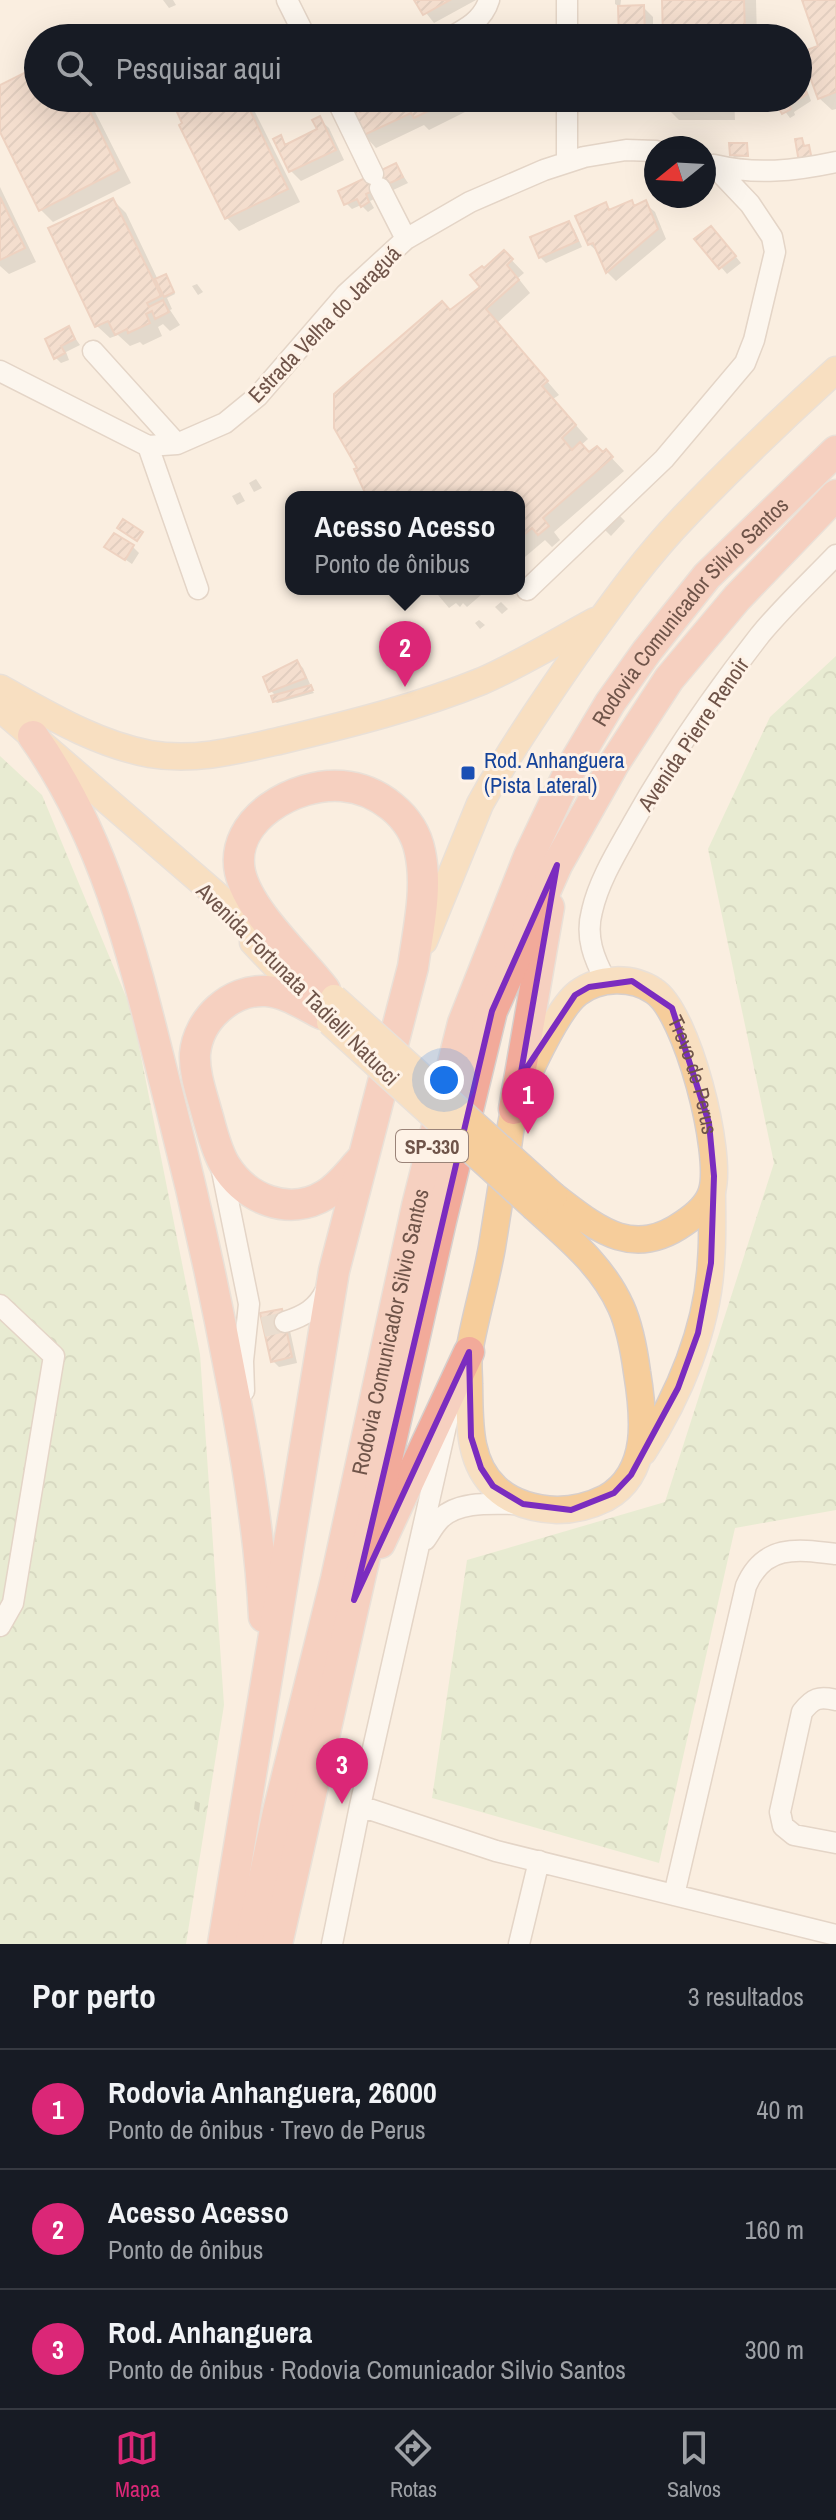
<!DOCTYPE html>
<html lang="pt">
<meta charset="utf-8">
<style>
:root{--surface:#171b24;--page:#20242c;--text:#f1f3f6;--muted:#9ea1a6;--line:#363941;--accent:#db2777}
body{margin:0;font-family:"Archivo Narrow",sans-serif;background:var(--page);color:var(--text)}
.compass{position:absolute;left:644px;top:136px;width:72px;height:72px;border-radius:50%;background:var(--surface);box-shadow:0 8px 32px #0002;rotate:252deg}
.you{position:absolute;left:444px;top:1080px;width:28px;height:28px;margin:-20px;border:6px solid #fff;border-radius:50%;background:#1a73e8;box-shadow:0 0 0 12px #1a73e833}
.badge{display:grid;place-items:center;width:52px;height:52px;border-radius:50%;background:var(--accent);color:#fff;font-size:26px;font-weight:700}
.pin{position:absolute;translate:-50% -66px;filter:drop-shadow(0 2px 4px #0008)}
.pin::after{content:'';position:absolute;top:42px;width:28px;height:24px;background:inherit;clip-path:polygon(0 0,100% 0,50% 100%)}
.popup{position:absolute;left:285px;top:491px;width:240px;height:104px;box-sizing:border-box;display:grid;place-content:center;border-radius:16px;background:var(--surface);filter:drop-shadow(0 2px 6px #0005);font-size:26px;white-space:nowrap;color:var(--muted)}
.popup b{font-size:30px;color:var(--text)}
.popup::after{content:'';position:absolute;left:50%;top:100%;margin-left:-16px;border:16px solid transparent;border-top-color:var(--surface)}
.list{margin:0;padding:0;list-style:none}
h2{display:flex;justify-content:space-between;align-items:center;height:104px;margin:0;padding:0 32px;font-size:34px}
h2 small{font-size:26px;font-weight:400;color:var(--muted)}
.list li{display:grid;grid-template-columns:52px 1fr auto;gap:24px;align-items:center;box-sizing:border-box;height:120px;padding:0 32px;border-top:2px solid var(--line)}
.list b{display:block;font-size:30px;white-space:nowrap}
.list p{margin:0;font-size:26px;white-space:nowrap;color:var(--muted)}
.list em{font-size:26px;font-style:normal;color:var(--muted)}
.icon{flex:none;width:44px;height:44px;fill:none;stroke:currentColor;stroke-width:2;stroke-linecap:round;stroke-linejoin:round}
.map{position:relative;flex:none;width:836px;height:1944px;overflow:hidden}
.search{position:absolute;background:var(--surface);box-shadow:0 8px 32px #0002;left:24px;right:24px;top:24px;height:88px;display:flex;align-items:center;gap:20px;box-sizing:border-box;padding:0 28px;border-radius:44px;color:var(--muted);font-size:30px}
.sheet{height:464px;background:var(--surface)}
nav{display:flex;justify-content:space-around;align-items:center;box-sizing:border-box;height:112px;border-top:2px solid var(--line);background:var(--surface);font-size:22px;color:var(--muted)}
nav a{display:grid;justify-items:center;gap:4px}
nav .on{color:var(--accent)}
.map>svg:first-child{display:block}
.forest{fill:url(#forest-crowns)}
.shadow{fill:#0003}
.building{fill:url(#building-hatch);stroke:#e0b09b;stroke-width:2}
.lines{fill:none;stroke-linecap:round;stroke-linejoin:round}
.minor-tunnel{stroke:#d7c8ba;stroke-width:20;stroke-dasharray:20 10;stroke-linecap:butt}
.minor-casing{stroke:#cab5a8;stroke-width:23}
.major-casing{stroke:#d7cfcc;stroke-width:29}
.highway-casing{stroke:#d7cfcc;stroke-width:33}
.minor{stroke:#fff;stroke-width:20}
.major{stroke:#f6cd9b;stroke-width:26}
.highway{stroke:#f2aa9a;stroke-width:30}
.major-bridge-casing{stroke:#d7cfcc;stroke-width:29;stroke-linecap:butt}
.major-bridge{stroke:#f6cd9b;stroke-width:26}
.marked{fill:none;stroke:#7b2cbf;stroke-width:6;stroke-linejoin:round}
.transit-dot{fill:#1a4fb4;stroke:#fef2e6;stroke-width:3}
.labels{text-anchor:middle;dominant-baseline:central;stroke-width:6;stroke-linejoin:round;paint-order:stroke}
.shield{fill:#fef2e6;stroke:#9a8378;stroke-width:2}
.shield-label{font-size:20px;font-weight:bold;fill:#6f5449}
.street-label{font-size:22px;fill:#6f5449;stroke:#fef2e6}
.transit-label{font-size:22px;fill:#164399;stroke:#fef2e6;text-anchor:start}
</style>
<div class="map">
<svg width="836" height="1944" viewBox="0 0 836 1944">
<defs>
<pattern id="forest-crowns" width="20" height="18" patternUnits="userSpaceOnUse" patternTransform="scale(2)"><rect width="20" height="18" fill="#d3e7c0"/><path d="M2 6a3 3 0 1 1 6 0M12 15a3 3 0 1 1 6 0" fill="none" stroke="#afbe9e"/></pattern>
<pattern id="building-hatch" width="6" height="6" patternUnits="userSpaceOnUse" patternTransform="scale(2)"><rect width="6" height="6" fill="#eecab9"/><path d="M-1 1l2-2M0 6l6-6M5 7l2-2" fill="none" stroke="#c5a798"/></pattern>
</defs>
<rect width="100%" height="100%" fill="#faeee0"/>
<path class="forest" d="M836,656V1510L735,1528L659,1863L432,1798L467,1560L665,1502L774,1163L708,849L770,717Z
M0,756L42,795L132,1011L200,1354L224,1705L186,1944H0Z"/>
<path class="shadow" d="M163,0H173L176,5L169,8Z
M416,0H476L434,23Z
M615,0H621L620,8L643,7L653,17V38H621L620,7L615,4Z
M664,0H756L757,38H665Z
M804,0H836V109L832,110L819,98L821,47Z
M38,68V98H88L131,183L53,222L40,209L0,128V87Z
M800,81L806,87L811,101L794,112L795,115L790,118L775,98H798Z
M210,98H243L254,110L300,202L239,231L227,218L181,125Z
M394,98H493L429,130L424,125L376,148L364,135L354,103L364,112Z
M666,98H734L735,120H679L666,107Z
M319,119L329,128L344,160L301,181L291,171L276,140L280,138L288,146L319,130Z
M747,145L749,157H734L732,155Z
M396,165L408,183L370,201L374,208L368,212L361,205L352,209L346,203Z
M0,187L36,262L9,274L0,266Z
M113,200L126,213L158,280L168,279L175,294L167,298L172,309L170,310L180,325L170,331L163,324L158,327L162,336L143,345L140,342L130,346L118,335L110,338L97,326Z
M631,202L636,207L645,203L655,212L666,239L616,281L607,272L600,254L589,244L606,205L612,211Z
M568,223L574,229L582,247L546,263L540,257Z
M717,234L741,263L727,274L697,239Z
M504,252L524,273L518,278L530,293L497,323L559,395L553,399L588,439L580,446L589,455L603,454L606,452L624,471L554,532L560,540L552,547L545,540L519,562V497H370L451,312L483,287L484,270Z
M197,284L203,292L198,295L192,286Z
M68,328L80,345L66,352L69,360L61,363L55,357Z
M256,479L262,488L254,492L249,483Z
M240,492L245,501L237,505L232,496Z
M619,515L625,521L611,536L605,530Z
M107,547H133L139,553L132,564Z
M433,589H488L467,607L463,603L460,607L456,603L449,608Z
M501,602L508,609L502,614L495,607Z
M479,620L485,625L480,629L475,623Z
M297,662L303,668L310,684L308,685L314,693L277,703L274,701L277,697L271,691Z
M287,1317L297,1363L279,1367L273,1361Z
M195,1801L200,1803L199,1812L194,1809Z"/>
<path class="building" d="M414,0H450L423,15Z
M662,0H744L745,34L721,35L722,38H663Z
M802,0H836V92L818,99L801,52L818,46Z
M644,5L645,38H619L618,6Z
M38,66V98H83L119,170L39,211L0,132V85Z
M800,79L807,94L789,105L791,109L782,114L773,98H798V80Z
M205,98H244L288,189L225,219L179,125L182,123L177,112Z
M389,98H455L414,118L411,113L362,136L347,104L355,101L360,112Z
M664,98H722L723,108H664Z
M320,116L336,150L289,172L273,139L281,135L285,145L317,129L312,120Z
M802,138L804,146L809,145L812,160L799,162L795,139Z
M729,143H747L748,156L730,155Z
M396,163L403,177L366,194L369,202L361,207L357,199L344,205L338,191Z
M0,197L25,248L0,260Z
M113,198L161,296L147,303L149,307L163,300L169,312L155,319L152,311L146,314L150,323L128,333L127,329L115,335L108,321L95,327L48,228Z
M632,200L634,206L646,200L658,229L606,273L593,243L588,245L575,216L606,202L609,210Z
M569,221L578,241L539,258L530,237Z
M711,226L736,256L719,269L694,239Z
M504,250L513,259L507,265L519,280L486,309L548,381L542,386L576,425L562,438L572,450L580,442L589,452L597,446L603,452L606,449L613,457L543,518L549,526L538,535L532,528L519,539V497H367L354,469L357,468L334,428V394L442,301L450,310L480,287L470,275L482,266L484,268Z
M166,274L174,292L164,297L155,279Z
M69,326L75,339L61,346L65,353L54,359L45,339Z
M123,519L143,532L137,541L117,528Z
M114,533L134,545L125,560L104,547Z
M297,660L306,678L269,692L263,677Z
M311,685L313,690L273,702L271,696Z
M282,1309L292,1357L271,1362L260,1313Z"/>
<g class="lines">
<path class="minor-tunnel" d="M263,1327L285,1322"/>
<g class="minor-casing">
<path id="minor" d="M287,0L306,38
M567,0V38
M449,38C466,29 483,20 489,0
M336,98L373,174
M567,98V162
M714,165C756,175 794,171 836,162
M380,188L406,239
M93,351L177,444
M0,371L148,446L177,444L225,423L258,396L346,294L406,239L470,202L544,170L584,157L626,150L656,151
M148,446L198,589
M527,590L664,459L745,363L754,340L775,252L772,237L750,204L713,165
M606,981C594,959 585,937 592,911C599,880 618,850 633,823C670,757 714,694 760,635C783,607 811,581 836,555
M221,1166L249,1304L243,1361L244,1391
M0,1305L54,1356L13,1603L0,1626
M285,1322C304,1316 317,1309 326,1290
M425,1540C430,1533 434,1525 440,1519C459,1500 495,1504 519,1504
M836,1700C819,1696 813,1698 802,1712L780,1812L783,1826L794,1835L836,1843
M360,1806L496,1851L836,1935
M674,1895L746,1586C764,1544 797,1549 836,1554
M332,1944L360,1806L448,1417
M519,1944L539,1861"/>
</g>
<g class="major-casing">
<g id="major">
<path d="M0,688C47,714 96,744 150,754C195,762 239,750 283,740C350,724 418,707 482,681C521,664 558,641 595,621"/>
<path d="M0,708L279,949"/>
<path d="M424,941L480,804C509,752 541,705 575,656C610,607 645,557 687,514C735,464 785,416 836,370"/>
<path d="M253,942L314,1006"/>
<path id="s1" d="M535,1208C569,1239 602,1265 621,1307C630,1327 634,1350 637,1372C644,1415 651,1473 606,1498C590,1506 575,1510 557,1510C535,1509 512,1503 496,1488C467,1462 470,1419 469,1384C469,1372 467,1359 470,1347C476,1314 486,1281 492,1247C497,1215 502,1184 507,1152C510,1138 510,1122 515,1109C523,1082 557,1009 578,993C599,977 632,976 654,991C687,1012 723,1153 712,1191C708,1205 696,1215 684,1223C632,1260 596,1228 554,1196"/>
<path d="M643,1452C679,1396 708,1328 711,1261C713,1238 712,1215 712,1193"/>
</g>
</g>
<g class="highway-casing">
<g id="highway">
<path d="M33,736C112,847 138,978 171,1107C194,1197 214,1287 231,1378C247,1458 260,1536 264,1617"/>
<path d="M322,1014C306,1006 285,992 266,991C231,989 198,1019 195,1054C194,1074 202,1095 207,1114C212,1131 216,1150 225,1165C246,1199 289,1217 325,1195C339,1187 349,1173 360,1161"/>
<path d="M514,1109L549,907"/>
<path d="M380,1543L469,1352"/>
<path d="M223,1944L334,1271L413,967C418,930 428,889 420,852C413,816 378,789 342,786C296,782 229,819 240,872C249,912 300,957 325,990"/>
<path id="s2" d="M250,1944L278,1812L336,1579L417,1206L463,1023L529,856L570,770L610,703L647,651L707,576L836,451"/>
<path d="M277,1944L441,1221L492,1011L557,865L615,762L669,679L737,598L836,495"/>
</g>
</g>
<use href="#minor" class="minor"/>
<use href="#major" class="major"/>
<use href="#highway" class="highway"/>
<g class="major-bridge-casing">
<path id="major-bridge" d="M334,998L554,1196
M330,1022L535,1208"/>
</g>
<use href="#major-bridge" class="major-bridge"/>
</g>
<path d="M0 0H836V1944H0ZM557,865L520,1078L575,995L589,987L632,981L672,1008L709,1123L714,1176L711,1263L698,1333L678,1388L631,1475L614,1493L571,1510L523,1504L493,1486L481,1468L471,1437L469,1352L354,1600L492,1011Z" fill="#faeee0" fill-opacity=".55" fill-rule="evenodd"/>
<path class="marked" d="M557,865L520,1078L575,995L589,987L632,981L672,1008L709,1123L714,1176L711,1263L698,1333L678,1388L631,1475L614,1493L571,1510L523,1504L493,1486L481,1468L471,1437L469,1352L354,1600L492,1011Z"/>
<rect class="transit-dot" x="460" y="765" width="16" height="16" rx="4"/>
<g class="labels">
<rect class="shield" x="396" y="1130" width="72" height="32" rx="6"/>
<g class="shield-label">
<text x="432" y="1146">SP-330</text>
</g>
<g class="street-label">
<text transform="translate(324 324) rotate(-46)">Estrada Velha do Jaraguá</text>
<text stroke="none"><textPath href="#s2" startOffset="1420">Rodovia Comunicador Silvio Santos</textPath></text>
<text transform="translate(693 734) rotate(-56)">Avenida Pierre Renoir</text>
<text transform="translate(298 984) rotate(45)">Avenida Fortunata Tadielli Natucci</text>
<text stroke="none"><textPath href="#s1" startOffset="1154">Trevo de Perus</textPath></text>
<text stroke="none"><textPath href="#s2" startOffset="628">Rodovia Comunicador Silvio Santos</textPath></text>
</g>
<g class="transit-label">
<text x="484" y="760">Rod. Anhanguera<tspan x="484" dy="25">(Pista Lateral)</tspan></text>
</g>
</g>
</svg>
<svg class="compass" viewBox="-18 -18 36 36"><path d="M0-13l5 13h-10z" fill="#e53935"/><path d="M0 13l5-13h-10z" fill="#9ea1a6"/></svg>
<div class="you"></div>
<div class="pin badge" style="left:528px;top:1134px">1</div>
<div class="pin badge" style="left:405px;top:687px">2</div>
<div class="popup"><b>Acesso Acesso</b>Ponto de ônibus</div>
<div class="pin badge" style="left:342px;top:1804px">3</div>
<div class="search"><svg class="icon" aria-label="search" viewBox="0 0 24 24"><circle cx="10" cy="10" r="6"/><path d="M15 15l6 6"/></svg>Pesquisar aqui</div>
</div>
<section class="sheet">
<h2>Por perto<small>3 resultados</small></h2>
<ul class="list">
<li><span class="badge">1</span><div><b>Rodovia Anhanguera, 26000</b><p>Ponto de ônibus · Trevo de Perus</p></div><em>40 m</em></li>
<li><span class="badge">2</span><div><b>Acesso Acesso</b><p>Ponto de ônibus</p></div><em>160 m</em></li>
<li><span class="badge">3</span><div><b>Rod. Anhanguera</b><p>Ponto de ônibus · Rodovia Comunicador Silvio Santos</p></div><em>300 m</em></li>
</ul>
</section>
<nav>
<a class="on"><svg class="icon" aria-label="map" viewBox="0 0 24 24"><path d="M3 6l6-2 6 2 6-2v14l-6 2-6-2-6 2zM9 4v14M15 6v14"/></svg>Mapa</a>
<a><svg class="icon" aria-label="directions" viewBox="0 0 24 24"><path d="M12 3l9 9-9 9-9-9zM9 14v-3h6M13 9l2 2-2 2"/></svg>Rotas</a>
<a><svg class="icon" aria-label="saved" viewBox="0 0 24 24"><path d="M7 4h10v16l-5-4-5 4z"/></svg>Salvos</a>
</nav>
